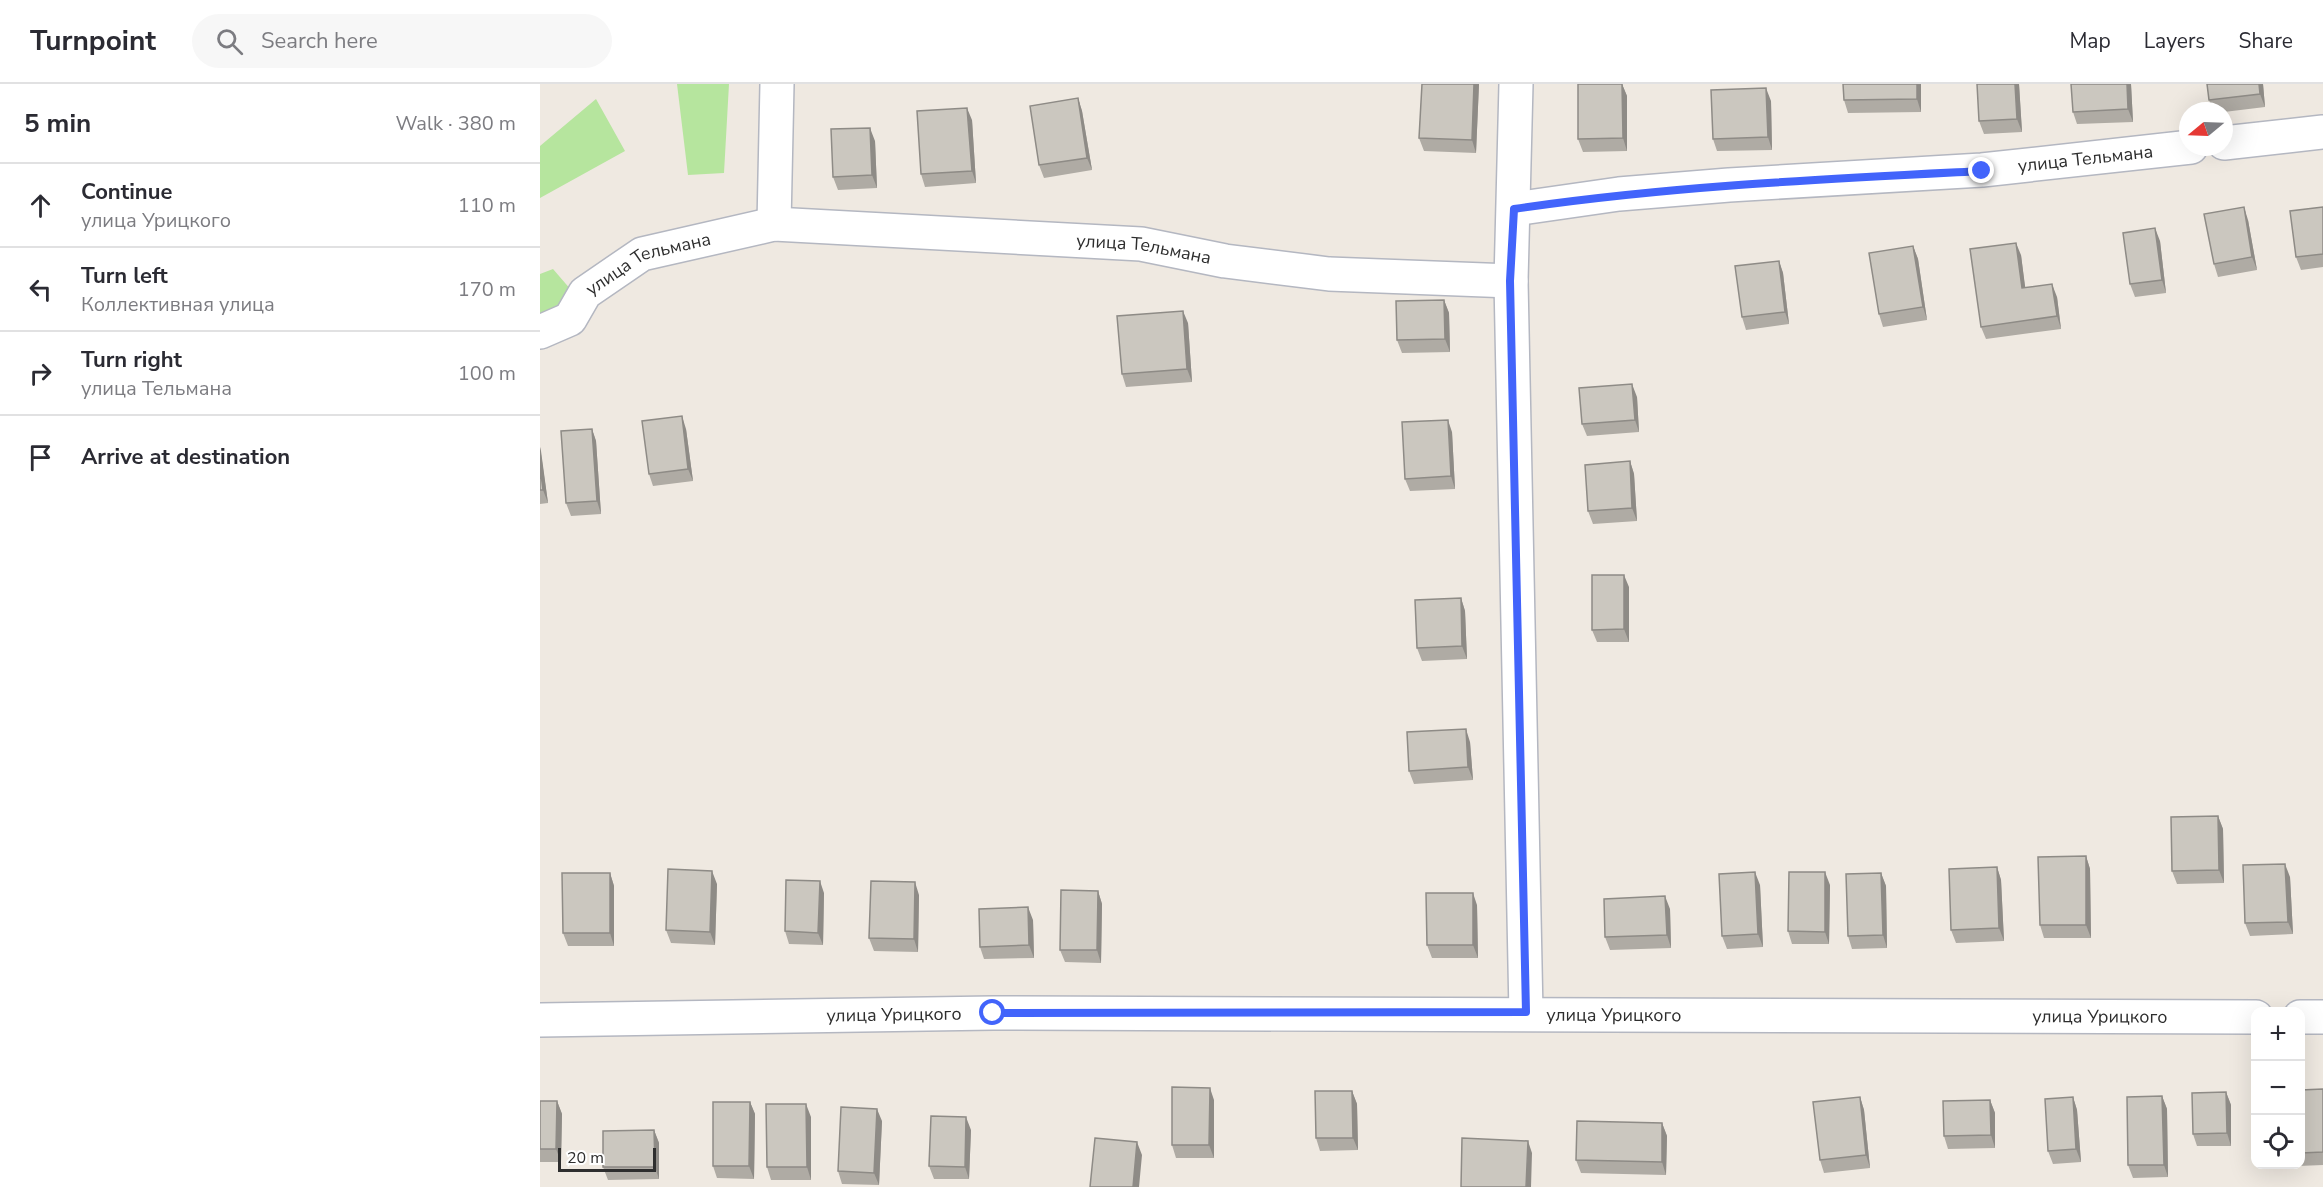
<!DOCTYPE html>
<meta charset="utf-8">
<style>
:root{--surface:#fff;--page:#f7f7f7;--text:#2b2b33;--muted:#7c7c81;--line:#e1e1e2}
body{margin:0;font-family:"Nunito Sans",sans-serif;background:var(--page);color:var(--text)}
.controls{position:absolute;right:18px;bottom:18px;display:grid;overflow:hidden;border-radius:12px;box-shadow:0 6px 24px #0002}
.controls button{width:54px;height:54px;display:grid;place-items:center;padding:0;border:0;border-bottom:2px solid var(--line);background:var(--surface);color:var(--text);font:30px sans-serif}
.compass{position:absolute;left:1639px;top:18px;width:54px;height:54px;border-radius:50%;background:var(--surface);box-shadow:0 6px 24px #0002;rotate:251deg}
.scale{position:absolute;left:18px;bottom:15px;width:98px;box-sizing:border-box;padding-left:6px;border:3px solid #2e2e2e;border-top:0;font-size:16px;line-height:21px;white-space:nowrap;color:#2e2e2e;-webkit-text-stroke:4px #fff;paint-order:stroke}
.stop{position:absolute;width:18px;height:18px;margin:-14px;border:4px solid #4264fb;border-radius:50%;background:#fff}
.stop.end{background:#4264fb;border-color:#fff;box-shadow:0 2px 6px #0008}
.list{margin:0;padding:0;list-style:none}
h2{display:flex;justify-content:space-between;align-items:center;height:78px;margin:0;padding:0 24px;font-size:26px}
h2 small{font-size:20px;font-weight:400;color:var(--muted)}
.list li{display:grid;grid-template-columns:39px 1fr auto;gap:18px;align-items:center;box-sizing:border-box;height:84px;padding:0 24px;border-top:2px solid var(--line)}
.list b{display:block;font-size:22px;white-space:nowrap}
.list p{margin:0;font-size:20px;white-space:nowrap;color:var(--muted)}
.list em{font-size:20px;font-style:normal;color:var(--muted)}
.icon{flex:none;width:33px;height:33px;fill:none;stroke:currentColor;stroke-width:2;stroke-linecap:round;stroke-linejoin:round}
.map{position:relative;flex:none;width:1783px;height:1103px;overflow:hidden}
header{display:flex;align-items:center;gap:36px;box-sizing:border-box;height:84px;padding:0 30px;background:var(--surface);border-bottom:2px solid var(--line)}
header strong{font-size:28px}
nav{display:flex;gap:33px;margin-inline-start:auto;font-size:21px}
.search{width:420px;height:54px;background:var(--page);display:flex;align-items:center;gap:15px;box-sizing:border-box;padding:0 21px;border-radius:33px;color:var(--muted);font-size:22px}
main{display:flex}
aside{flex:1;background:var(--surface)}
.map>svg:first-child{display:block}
.green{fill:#b6e59e}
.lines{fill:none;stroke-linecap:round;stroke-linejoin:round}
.minor-casing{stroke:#b4b7c1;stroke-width:36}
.minor{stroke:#fff;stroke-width:33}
.wall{fill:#afaba4}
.shaded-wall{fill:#8e8b86}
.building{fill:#cbc7bf;stroke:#8e8b86;stroke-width:1.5}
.route{stroke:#4264fb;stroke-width:8}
.labels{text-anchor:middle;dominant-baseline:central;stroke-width:4.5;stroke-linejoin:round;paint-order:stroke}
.street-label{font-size:18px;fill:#2e2e2e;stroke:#fff}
</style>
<header>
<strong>Turnpoint</strong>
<div class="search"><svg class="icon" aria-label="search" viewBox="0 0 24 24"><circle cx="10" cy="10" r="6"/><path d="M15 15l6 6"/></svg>Search here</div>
<nav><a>Map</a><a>Layers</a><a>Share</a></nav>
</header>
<main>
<aside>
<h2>5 min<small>Walk · 380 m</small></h2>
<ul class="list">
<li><svg class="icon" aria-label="ahead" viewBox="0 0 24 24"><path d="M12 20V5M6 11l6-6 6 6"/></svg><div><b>Continue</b><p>улица Урицкого</p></div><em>110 m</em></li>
<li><svg class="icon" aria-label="left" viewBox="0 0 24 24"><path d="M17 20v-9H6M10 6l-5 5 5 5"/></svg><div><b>Turn left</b><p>Коллективная улица</p></div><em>170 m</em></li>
<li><svg class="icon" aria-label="right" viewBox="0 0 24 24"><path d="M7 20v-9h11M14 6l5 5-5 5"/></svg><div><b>Turn right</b><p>улица Тельмана</p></div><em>100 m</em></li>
<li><svg class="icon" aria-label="arrive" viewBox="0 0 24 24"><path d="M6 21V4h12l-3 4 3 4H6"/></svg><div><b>Arrive at destination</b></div></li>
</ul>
</aside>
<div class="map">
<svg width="1783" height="1103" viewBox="0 0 1783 1103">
<rect width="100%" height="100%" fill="#efe9e1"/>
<path class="green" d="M137,0H189L184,89L148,91Z
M56,15L85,67L0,114V62Z
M13,185L38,214L0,238V190Z"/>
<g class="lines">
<g class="minor-casing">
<g id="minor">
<path d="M976,0L971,197L986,929"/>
<path d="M1684,59L1783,48"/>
<path id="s1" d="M974,125L1079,110L1189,101L1442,86L1651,63"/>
<path d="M234,140L237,0"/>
<path id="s2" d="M0,248L30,235L45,209L102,170L234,140L601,160L685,177L789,190L971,197"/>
<path d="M1760,933H1783"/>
<path id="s3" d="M0,936L453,929L1716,933"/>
</g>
</g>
<use href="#minor" class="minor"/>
</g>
<path class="wall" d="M882,0H939L936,69L884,67L879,54Z
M1082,0L1087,12V67L1043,68L1038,55Z
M1303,0H1381V28L1308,29L1304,16Z
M1479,0L1482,48L1444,50L1439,37Z
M1591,0L1593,38L1537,40L1533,28Z
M1667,0H1723L1725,23L1684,28V27H1673L1669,16Z
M538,14L542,27L552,86L504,94L499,81Z
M1231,17L1232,66L1177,67L1173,55Z
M432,36L436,99L385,103L381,90Z
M335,57L337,104L298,106L293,93Z
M1783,123V183L1761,186L1756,173Z
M1708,136L1717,186L1678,193L1674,180Z
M1620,157L1626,209L1595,213L1590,200Z
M1373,162L1378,175L1387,236L1343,243L1339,230Z
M1481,171L1485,204L1517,213L1521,245L1446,255L1441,243Z
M1239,177L1243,189L1249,240L1206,246L1202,233Z
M904,216L909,229L910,268L862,269L857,256Z
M648,239L652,298L586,303L582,290Z
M1097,313L1099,348L1047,352L1042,340Z
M52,345L56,357L61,430L31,432L26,419Z
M146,345L153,397L113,402L109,390Z
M912,348L915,405L870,407L865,395Z
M0,363L8,419L0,420Z
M1090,377L1094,390L1097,437L1053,440L1048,427Z
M1089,503V558H1057L1052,546Z
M921,514L925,527L927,575L882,577L877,564Z
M930,658L933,696L874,700L869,687Z
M1678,732L1683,745L1684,799L1637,800L1632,787Z
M1546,772L1550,785L1551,854H1504L1500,841Z
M1457,783L1461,796L1464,857L1416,859L1411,846Z
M70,789L74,802V862H28L23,849Z
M1341,789L1346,802L1347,864L1312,865L1308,852Z
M1750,793L1753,850L1710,852L1705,839Z
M177,800L175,861L131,859L126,846Z
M1220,801L1223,863L1187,865L1182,852Z
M1290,801L1289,860H1252L1248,847Z
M558,807L562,820L561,879L525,878L520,866Z
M284,809L283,861L249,860L245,847Z
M379,811L378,868L334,867L329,854Z
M937,821L938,874H892L887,861Z
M1130,825L1131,864L1070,866L1065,853Z
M493,836L494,874L444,875L440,863Z
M1783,1005V1081L1758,1082L1757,1080H1761V1006Z
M812,1007L817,1020L818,1066L780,1067L776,1054Z
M1686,1008L1691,1021V1062H1657L1653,1050Z
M1622,1012L1627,1025L1628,1093L1593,1094L1588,1081Z
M1320,1013L1324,1026L1330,1084L1284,1089L1280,1076Z
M1533,1013L1537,1026L1541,1078L1513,1080L1508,1067Z
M674,1016V1074H636L632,1061Z
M1450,1016L1455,1029V1064L1408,1065L1404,1052Z
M0,1017H17L22,1030L21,1078H0Z
M210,1018L215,1030L214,1095L177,1094L173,1082Z
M271,1033V1096H231L227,1083Z
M342,1037L339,1101L302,1100L298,1087Z
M1122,1039L1127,1052L1126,1091L1041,1089L1036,1076Z
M114,1046L119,1059V1095L68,1096L63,1083Z
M431,1046L429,1095H394L389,1082Z"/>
<path class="shaded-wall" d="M934,0H939L936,69L932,56Z
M1082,0L1087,12V67L1083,54Z
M1377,0H1381V28L1377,15Z
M1475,0H1479L1482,48L1477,35Z
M1587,0H1591L1593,38L1588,25Z
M1719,0H1723L1725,23L1720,10Z
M1226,4L1231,17L1232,66L1228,53Z
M538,14L542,27L552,86L547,74Z
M427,24L432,36L436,99L432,87Z
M330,44L335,57L337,104L332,91Z
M1704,123L1708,136L1717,186L1712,173Z
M1615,144L1620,157L1626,209L1622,196Z
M1476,159L1481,171L1487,217L1482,204Z
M1373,162L1378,175L1387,236L1383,223Z
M1239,177L1243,189L1249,240L1245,228Z
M1512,200L1517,213L1521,245L1517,232Z
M904,216L909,229L910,268L905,255Z
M643,227L648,239L652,298L647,285Z
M1092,300L1097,313L1099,348L1095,336Z
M142,332L146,345L153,397L148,385Z
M908,336L912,348L915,405L911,392Z
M52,345L56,357L61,430L57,417Z
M0,363L1,367L8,419L3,406L0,382Z
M1090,377L1094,390L1097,437L1092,424Z
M1084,491L1089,503V558L1084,545Z
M921,514L925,527L927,575L922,562Z
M926,645L930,658L933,696L928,683Z
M1678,732L1683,745L1684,799L1679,786Z
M1546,772L1550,785L1551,854L1546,841Z
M1745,780L1750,793L1753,850L1748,838Z
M1457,783L1461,796L1464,857L1459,844Z
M172,787L177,800L175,861L170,848Z
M1215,788L1220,801L1223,863L1218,850Z
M1285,788L1290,801L1289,860L1285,848Z
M70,789L74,802V862L70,849Z
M1341,789L1346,802L1347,864L1343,851Z
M280,797L284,809L283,861L278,849Z
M375,798L379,811L378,868L374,855Z
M558,807L562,820L561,879L557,866Z
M933,809L937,821L938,874L933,861Z
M1125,812L1130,825L1131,864L1127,851Z
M488,823L493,836L494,874L489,861Z
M670,1004L674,1016V1074L669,1061Z
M812,1007L817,1020L818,1066L813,1054Z
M1686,1008L1691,1021V1062L1687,1049Z
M1622,1012L1627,1025L1628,1093L1624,1081Z
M1320,1013L1324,1026L1330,1084L1326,1071Z
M1533,1013L1537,1026L1541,1078L1536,1065Z
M1450,1016L1455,1029V1064L1451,1051Z
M17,1017L22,1030L21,1078L16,1065Z
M210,1018L215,1030L214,1095L209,1082Z
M266,1020L271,1033V1096L267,1083Z
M337,1025L342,1037L339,1101L334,1089Z
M426,1033L431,1046L429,1095L425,1083Z
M1122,1039L1127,1052L1126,1091L1122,1078Z
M114,1046L119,1059V1095L115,1083Z
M988,1057L992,1069L991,1103H986Z
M597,1058L602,1071L599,1103H593Z"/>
<path class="building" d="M882,0H934L932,56L879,54Z
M1038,0H1082L1083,54L1038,55Z
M1303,0H1377V15L1304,16Z
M1437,0H1475L1477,35L1439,37Z
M1531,0H1587L1588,25L1533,28Z
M1667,0H1719L1720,10L1669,16Z
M1226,4L1228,53L1173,55L1171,6Z
M538,14L547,74L499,81L490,22Z
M427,24L432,87L381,90L377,27Z
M330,44L332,91L293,93L291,45Z
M1704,123L1712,173L1674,180L1664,130Z
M1783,123V170L1756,173L1750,127Z
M1615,144L1622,196L1590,200L1583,149Z
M1476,159L1482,204L1512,200L1517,232L1441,243L1430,165Z
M1373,162L1383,223L1339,230L1329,169Z
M1239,177L1245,228L1202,233L1195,182Z
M904,216L905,255L857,256L856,217Z
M643,227L647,285L582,290L577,232Z
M1092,300L1095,336L1042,340L1039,304Z
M142,332L148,385L109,390L102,337Z
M908,336L911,392L865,395L862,338Z
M52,345L57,417L26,419L21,347Z
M1090,377L1092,424L1048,427L1045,381Z
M0,382L3,406H0Z
M1052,491H1084V545L1052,546Z
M921,514L922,562L877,564L875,516Z
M926,645L928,683L869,687L867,648Z
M1678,732L1679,786L1632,787L1631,733Z
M1546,772V841H1500L1498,773Z
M1745,780L1748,838L1705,839L1703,781Z
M1457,783L1459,844L1411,846L1409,785Z
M128,785L172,787L170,848L126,846Z
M1215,788L1218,850L1182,852L1179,790Z
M1249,788H1285V848L1248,847Z
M22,789H70V849H23Z
M1341,789L1343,851L1308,852L1306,790Z
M246,796L280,797L278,849L245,847Z
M331,797L375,798L374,855L329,854Z
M521,806L558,807L557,866H520Z
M886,809H933V861H887Z
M1125,812L1127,851L1065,853L1064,815Z
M488,823L489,861L440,863L439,825Z
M632,1003L670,1004L669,1061H632Z
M1783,1005V1068L1761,1069V1006Z
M775,1007H812L813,1054H776Z
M1686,1008L1687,1049L1653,1050L1652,1009Z
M1622,1012L1624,1081H1588L1587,1013Z
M1320,1013L1326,1071L1280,1076L1273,1018Z
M1533,1013L1536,1065L1508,1067L1505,1015Z
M1450,1016L1451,1051L1404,1052L1403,1017Z
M0,1017H17L16,1065H0Z
M173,1018H210L209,1082H173Z
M226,1020H266L267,1083H227Z
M301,1023L337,1025L334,1089L298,1087Z
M391,1032L426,1033L425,1083L389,1082Z
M1037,1037L1122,1039V1078L1036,1076Z
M114,1046L115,1083H63V1047Z
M555,1054L597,1058L593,1103H550Z
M922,1054L988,1057L986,1103H921Z"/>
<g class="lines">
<path class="route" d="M453,929L986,928L970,197L974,125C1130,102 1285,95 1442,87"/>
</g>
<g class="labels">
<g class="street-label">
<text stroke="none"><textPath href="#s1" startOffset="574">улица Тельмана</textPath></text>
<text stroke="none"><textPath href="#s2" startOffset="638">улица Тельмана</textPath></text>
<text stroke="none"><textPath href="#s2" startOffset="134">улица Тельмана</textPath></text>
<text stroke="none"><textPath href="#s3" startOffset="1074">улица Урицкого</textPath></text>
<text stroke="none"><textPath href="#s3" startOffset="354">улица Урицкого</textPath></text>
<text stroke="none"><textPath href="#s3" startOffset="1560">улица Урицкого</textPath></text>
</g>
</g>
</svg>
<div class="controls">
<button>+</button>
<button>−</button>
<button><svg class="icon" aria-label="locate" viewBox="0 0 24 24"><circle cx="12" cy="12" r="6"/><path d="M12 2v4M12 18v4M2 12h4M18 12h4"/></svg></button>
</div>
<svg class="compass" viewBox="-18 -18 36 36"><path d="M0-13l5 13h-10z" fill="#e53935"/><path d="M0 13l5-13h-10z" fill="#7c7c81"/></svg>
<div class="scale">20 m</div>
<div class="stop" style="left:453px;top:929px"></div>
<div class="stop end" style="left:1442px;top:87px"></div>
</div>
</main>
